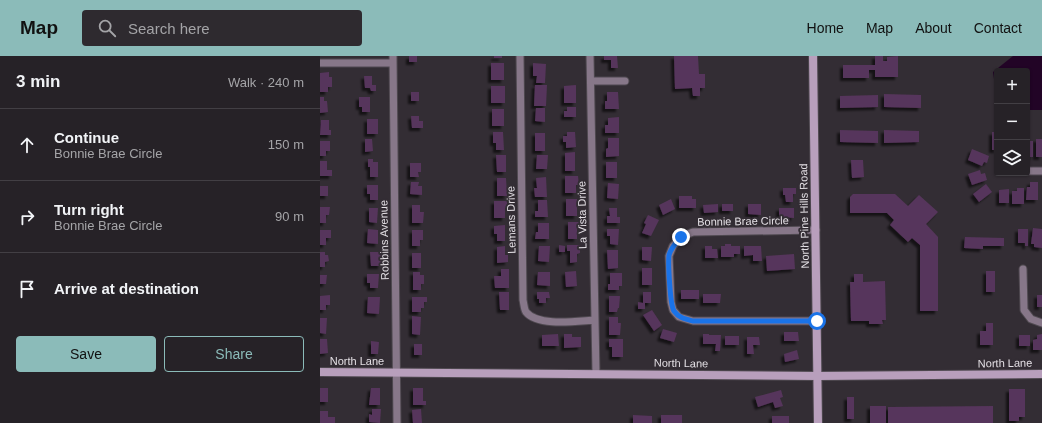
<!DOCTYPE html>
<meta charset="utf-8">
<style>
:root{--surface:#262227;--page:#2e2a2f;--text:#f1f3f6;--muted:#a4a4a7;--line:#423f44;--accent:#8bbbb9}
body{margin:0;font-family:Arial,sans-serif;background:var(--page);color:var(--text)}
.controls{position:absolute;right:12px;top:12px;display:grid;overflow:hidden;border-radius:4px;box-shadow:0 1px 3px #0004}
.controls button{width:36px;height:36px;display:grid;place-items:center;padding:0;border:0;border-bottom:1px solid var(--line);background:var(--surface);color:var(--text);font:20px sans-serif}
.stop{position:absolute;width:12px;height:12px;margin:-9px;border:3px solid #1a73e8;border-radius:50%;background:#fff}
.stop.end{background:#1a73e8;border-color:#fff;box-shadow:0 1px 4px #0008}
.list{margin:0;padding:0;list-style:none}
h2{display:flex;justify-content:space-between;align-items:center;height:52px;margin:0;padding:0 16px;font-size:17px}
h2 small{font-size:13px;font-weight:400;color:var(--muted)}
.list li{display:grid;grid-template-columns:26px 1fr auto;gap:12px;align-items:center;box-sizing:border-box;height:72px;padding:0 16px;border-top:1px solid var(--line)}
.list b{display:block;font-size:15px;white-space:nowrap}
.list p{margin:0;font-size:13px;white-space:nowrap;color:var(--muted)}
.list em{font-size:13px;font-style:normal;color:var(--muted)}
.actions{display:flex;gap:8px;padding:12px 16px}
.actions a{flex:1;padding:9px 0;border:1px solid var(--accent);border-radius:4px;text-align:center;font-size:14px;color:var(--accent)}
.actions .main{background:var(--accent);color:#111}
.icon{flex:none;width:22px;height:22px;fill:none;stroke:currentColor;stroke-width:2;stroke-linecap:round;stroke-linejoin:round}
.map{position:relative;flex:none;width:722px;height:367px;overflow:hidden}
header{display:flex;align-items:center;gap:24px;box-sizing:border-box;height:56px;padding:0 20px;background:var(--accent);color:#111}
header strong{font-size:19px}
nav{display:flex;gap:22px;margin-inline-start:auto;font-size:14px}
.search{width:280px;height:36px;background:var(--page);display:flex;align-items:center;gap:10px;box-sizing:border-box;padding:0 14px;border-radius:4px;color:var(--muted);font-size:15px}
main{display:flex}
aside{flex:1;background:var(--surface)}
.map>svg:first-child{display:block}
.water{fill:#220426}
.building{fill:#56355b;filter:url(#shadow)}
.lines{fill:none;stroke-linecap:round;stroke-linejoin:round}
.street-casing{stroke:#4f4950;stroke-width:9}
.secondary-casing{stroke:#4f4950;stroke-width:10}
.street{stroke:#877789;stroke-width:7}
.secondary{stroke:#b89fbc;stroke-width:8}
.route{stroke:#1a73e8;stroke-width:5}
.labels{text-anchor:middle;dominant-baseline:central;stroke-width:4;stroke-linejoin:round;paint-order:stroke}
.street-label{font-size:11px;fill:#e3dfe4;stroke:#332d34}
</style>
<header>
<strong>Map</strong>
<div class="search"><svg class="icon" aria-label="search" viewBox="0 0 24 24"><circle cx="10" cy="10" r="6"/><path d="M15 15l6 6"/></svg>Search here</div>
<nav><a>Home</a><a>Map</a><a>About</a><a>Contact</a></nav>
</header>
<main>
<aside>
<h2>3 min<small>Walk · 240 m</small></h2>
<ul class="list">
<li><svg class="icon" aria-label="ahead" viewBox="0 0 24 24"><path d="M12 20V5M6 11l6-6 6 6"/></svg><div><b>Continue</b><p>Bonnie Brae Circle</p></div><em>150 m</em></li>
<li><svg class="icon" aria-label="right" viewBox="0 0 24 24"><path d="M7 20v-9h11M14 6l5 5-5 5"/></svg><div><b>Turn right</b><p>Bonnie Brae Circle</p></div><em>90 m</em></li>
<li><svg class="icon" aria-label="arrive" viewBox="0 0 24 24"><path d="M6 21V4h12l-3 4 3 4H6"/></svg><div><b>Arrive at destination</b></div></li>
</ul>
<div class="actions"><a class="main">Save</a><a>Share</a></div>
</aside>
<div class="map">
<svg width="722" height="367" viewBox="0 0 722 367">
<defs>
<filter id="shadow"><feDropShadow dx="-3" dy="3" stdDeviation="1" flood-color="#0009"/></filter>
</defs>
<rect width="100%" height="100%" fill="#332d34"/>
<path class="water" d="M693,0H722V54H707V15H677V44L673,16Z"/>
<path class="building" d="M89,0H97V6H89Z
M174,0H182V2H174Z
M284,0H297L298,12H291V4H284Z
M354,0H378L379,18H385V32H380V40H373L372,32L355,33Z
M555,0H563V5H567V1L578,0V21H555V14H549V22H523V9H555Z
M171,7H184V24H171Z
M213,7L226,8L225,27H216L217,20H213Z
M9,16V21H12V31H8V36H0V17Z
M44,20H52V29H56V35H51L50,32H45Z
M215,29H227L226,50H214Z
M256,29V47H244V30Z
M171,30H185V47H171Z
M91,36H99V45H91Z
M287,36H298L299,53H285V45H287Z
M564,38L601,39V52L564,51Z
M558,39V51L520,52V40Z
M0,41H4V45H7L8,56L0,57Z
M39,41H50V56H42V51H39Z
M247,51H256V61H244V55H247Z
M216,52H225V66L215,65Z
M172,53H184V70H172Z
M91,60H99V65H103V72H92Z
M299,61V77H285V69H288V62Z
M47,63H58V78H47Z
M1,64H9V74H11V79H0Z
M520,74L558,75V87L520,86Z
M564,74L599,75V86L564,87Z
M173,76H183L184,94H176V87H173Z
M247,76H255L256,91L246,92V86H243V80H247Z
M672,76H677V94H672Z
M215,77H225V95H215Z
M288,82H299V100L286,101V93L288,92Z
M45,83H52L53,95L45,96Z
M716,83H722V101H716Z
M0,85H10V95H6V100H0Z
M707,85H713V101H707Z
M652,93L669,100L667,107L664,106L662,110L648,104Z
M255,96V115H245V97Z
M176,99H186V116H177Z
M217,99H228L227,113H216Z
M48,103H53V106H58V121H50V111H48Z
M531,104H543L544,121L532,122Z
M0,105H7V114H12V120H0Z
M286,106H297V122H286Z
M90,107H101V116H98L99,121H90Z
M660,114L661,118L665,117L667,124L652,129L648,118Z
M245,120H258L259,129H256V137H245Z
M226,121L227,141H215L214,132H217L216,122Z
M177,122H186L187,140H177Z
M91,126H99L98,130H102V139L90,138Z
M710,126H718V144H706L707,131H710Z
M288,127L299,128L298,143L287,142Z
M666,128L672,136L659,146L653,138Z
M47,129H58V144H50V138H47Z
M0,130H8V140H0Z
M463,132H476V138H473V146H466L465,139H463Z
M697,132H704V148H692V135H697Z
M689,133V147H679V134Z
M533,138H575L588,150L599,139L618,156L606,168L618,181V255H600V189L592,182L588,186L570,169L574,164L567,157H530V141Z
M359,140H372V143H376V152H359Z
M246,143H257V160H246Z
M351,143L355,153L343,159L339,149Z
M218,144H227L228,161H215V155H218Z
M174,145H187V152H185V162H174Z
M398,148V156L384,157L383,149Z
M402,148H413V155H402Z
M428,148H441V159L428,158Z
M92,149H100V156H104L103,167H92Z
M0,151H10L9,159H6V167H0Z
M49,152H58L57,167L49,166Z
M289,152H297V161H300V167H287V160H290Z
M459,152H474V162L459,161Z
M328,159L339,164L331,180L322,177L326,168L324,167Z
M248,166H259V173H257V183H248Z
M218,167H229V183H215L216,176H218Z
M185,169V185H177V178H174V170Z
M713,172L722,173V192L714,191V188H711Z
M48,173L58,174V188L47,187Z
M287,173H299L298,189L290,188V180H287Z
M698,173H708V190H705V187H698Z
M0,174H11V182H6V189H0Z
M92,174H103V184H100V190H92Z
M645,181L684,182V190H663V193L644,192Z
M405,188H411V190H420V198H414V201H401V190H405Z
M239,189L245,190V196H239Z
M247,189H260V197L257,198V206L250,207V195H247Z
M185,190V199H188V206L177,207V191Z
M219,190H230L229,206L218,205Z
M385,190H392V193H397L398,202H385Z
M424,190H441L442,205H433V199L424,200Z
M322,191H332L331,205L322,204Z
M287,194H298V212L288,213Z
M0,196H5V199H8L9,205L5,206V211H0Z
M50,196H61V210H51Z
M92,197H101V212H92Z
M474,198L475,213L447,215L446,200Z
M322,212H332V229H322Z
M181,213H189V232H175L174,220H181Z
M256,215L257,230L246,231L245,216Z
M666,215H675V236H666Z
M93,216H100V219H104V228H101V234H93Z
M218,216H230V230L217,229Z
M290,217H302V230H299V234H288V228H290Z
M47,218H59L58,232H50V227H47Z
M534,218H543V226L565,225L566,264H562L563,268H549V265H531L530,226H534Z
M0,219H7L6,228H0Z
M361,234H379V243H361Z
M179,236H189V254H180Z
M217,236H229L230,242H226V247H219V243H217Z
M323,236H331V247H325V253H318V246L323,247Z
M383,238H401L400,247H383Z
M10,239V249H6V254H0V240Z
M717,239H722V251H717Z
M289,240H300L299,252H298L297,256H289Z
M48,241H60L59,258L47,257Z
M92,241H107V246H104V252H101V256H92Z
M332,254L342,269L334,275L323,259Z
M92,260L101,261L100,279L92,278Z
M289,261H298V267H301L300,279H289Z
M0,262H7L6,278L0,277Z
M666,267H673V289H660V275H666Z
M343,273L357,277L354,286L340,282Z
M464,276H478L479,285H464Z
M238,278L239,290H222V279Z
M244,278H252V281H261V291L244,292Z
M383,278H389V279H401L400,295H395L396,288H383Z
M722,278V294H713V284L717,283V279Z
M699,279H710V290H699Z
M405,280H419V289H405Z
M427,281H439L440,289H433L434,298H427Z
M0,283H7L8,297L0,298Z
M289,283H303V301H292V291H289Z
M51,285L59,286L58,298H51Z
M94,288H102V299H94Z
M477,294L479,303L465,306L464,298Z
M0,332H8V346H0Z
M51,332H60V349H49Z
M93,332H103V345H106V349H93Z
M689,333H705V361H699V365H689Z
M461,334L463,341L460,342L463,350L455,352L453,346L438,351L435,341Z
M527,341H534V363H527Z
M550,350H566V367H550Z
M673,350V367H568V351Z
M52,353H61L60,367L49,366V358L52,359Z
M101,353L102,367H93L92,354Z
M0,355H8V361H15V367H0Z
M313,359L332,360V367H313Z
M341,359H362V367H341Z
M452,360H469V367H452Z"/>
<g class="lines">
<g class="street-casing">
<path id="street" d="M73,0L77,367
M200,0L203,244C204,248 204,253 206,256C218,271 257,265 275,264
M270,0L276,317
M0,7H73
M271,25H305
M707,115H722
M496,174L373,176L361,181L353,190L349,200L351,246L353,254L359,261L373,265H497
M703,213L704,254L711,263L722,267"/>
</g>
<g class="secondary-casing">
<path id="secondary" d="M493,0L498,367
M0,316L498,320L722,318"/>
</g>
<use href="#street" class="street"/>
<use href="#secondary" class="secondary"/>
</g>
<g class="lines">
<path class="route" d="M361,181C356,187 351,192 349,199C348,207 350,249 354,255C359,262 365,263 373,265H497"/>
</g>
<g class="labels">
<g class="street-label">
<text transform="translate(262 159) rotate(-91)">La Vista Drive</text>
<text transform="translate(484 160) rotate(-91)">North Pine Hills Road</text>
<text transform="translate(191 164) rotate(-91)">Lemans Drive</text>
<text transform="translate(423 165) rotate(-1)">Bonnie Brae Circle</text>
<text transform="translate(64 184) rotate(-91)">Robbins Avenue</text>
<text x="37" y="305">North Lane</text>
<text transform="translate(361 307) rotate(1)">North Lane</text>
<text transform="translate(685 307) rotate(-1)">North Lane</text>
</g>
</g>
</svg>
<div class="controls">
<button>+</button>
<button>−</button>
<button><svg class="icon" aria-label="layers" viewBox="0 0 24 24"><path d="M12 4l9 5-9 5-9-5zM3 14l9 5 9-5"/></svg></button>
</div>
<div class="stop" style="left:497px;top:265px"></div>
<div class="stop end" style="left:361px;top:181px"></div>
</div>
</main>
